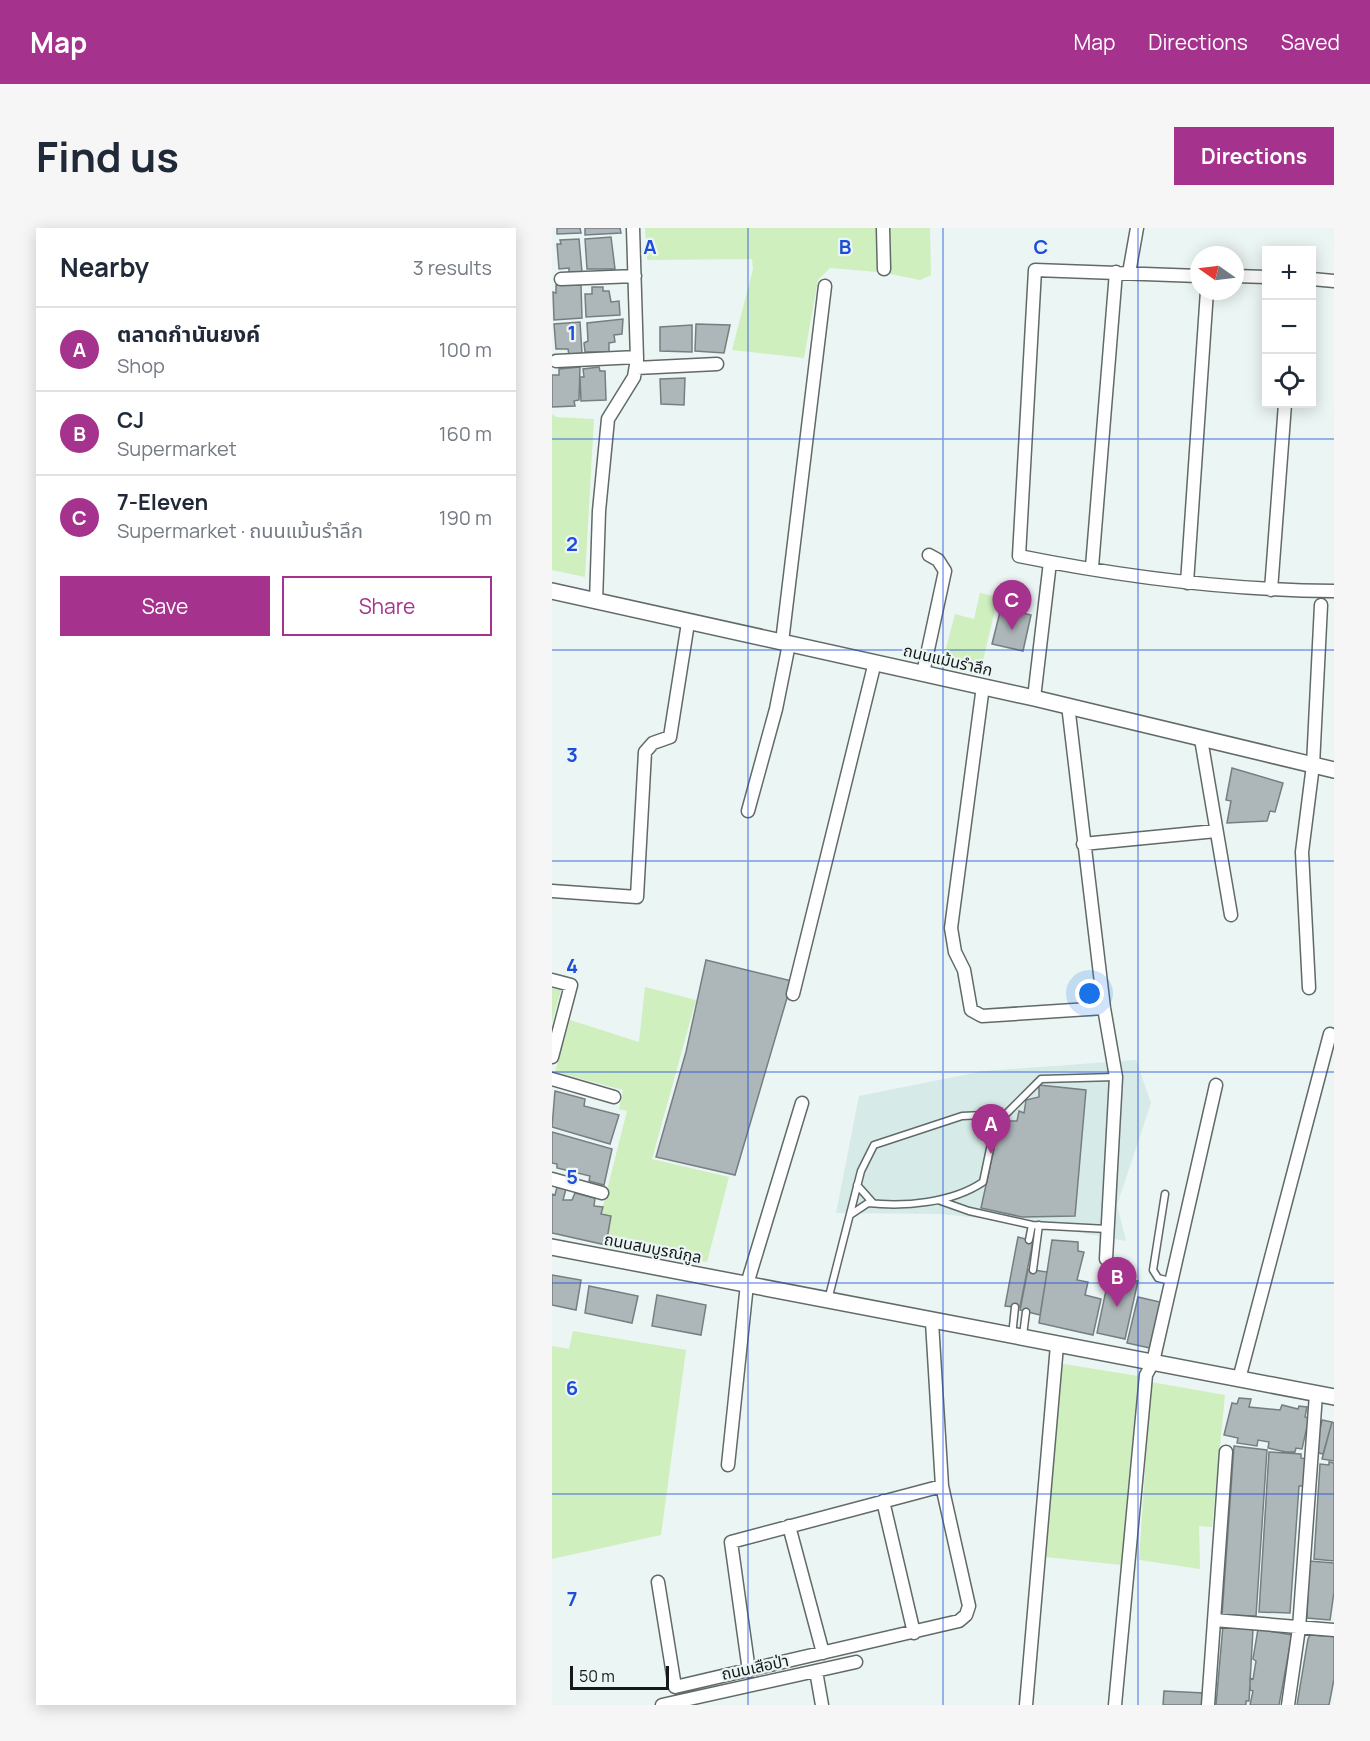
<!DOCTYPE html>
<meta charset="utf-8">
<style>
:root{--surface:#fff;--page:#f6f6f7;--text:#1f2937;--muted:#747a83;--line:#e0e1e3;--accent:#a5328c}
body{margin:0;font-family:Manrope,"Noto Sans Thai",sans-serif;background:var(--page);color:var(--text)}
.controls{position:absolute;right:18px;top:18px;display:grid;overflow:hidden;border-radius:0px;box-shadow:0 3px 15px #0003}
.controls button{width:54px;height:54px;display:grid;place-items:center;padding:0;border:0;border-bottom:2px solid var(--line);background:var(--surface);color:var(--text);font:30px sans-serif}
.compass{position:absolute;left:638px;top:18px;width:54px;height:54px;border-radius:50%;background:var(--surface);box-shadow:0 3px 15px #0003;rotate:284deg}
.scale{position:absolute;left:18px;bottom:15px;width:99px;box-sizing:border-box;padding-left:6px;border:3px solid #161919;border-top:0;font-size:16px;line-height:21px;white-space:nowrap;color:#161919;-webkit-text-stroke:4px #ebf5f4;paint-order:stroke}
.you{position:absolute;left:538px;top:766px;width:21px;height:21px;margin:-15px;border:4px solid #fff;border-radius:50%;background:#1a73e8;box-shadow:0 0 0 9px #1a73e833}
.badge{display:grid;place-items:center;width:39px;height:39px;border-radius:50%;background:var(--accent);color:#fff;font-size:20px;font-weight:700}
.pin{position:absolute;translate:-50% -50px;filter:drop-shadow(0 2px 3px #0008)}
.pin::after{content:'';position:absolute;top:32px;width:21px;height:18px;background:inherit;clip-path:polygon(0 0,100% 0,50% 100%)}
.list{margin:0;padding:0;list-style:none}
h2{display:flex;justify-content:space-between;align-items:center;height:78px;margin:0;padding:0 24px;font-size:26px}
h2 small{font-size:20px;font-weight:400;color:var(--muted)}
.list li{display:grid;grid-template-columns:39px 1fr auto;gap:18px;align-items:center;box-sizing:border-box;height:84px;padding:0 24px;border-top:2px solid var(--line)}
.list b{display:block;font-size:22px;white-space:nowrap}
.list p{margin:0;font-size:20px;white-space:nowrap;color:var(--muted)}
.list em{font-size:20px;font-style:normal;color:var(--muted)}
.actions{display:flex;gap:12px;padding:18px 24px}
.actions a{flex:1;padding:14px 0;border:2px solid var(--accent);border-radius:0px;text-align:center;font-size:21px;color:var(--accent)}
.actions .main{background:var(--accent);color:#fff}
.icon{flex:none;width:33px;height:33px;fill:none;stroke:currentColor;stroke-width:2;stroke-linecap:round;stroke-linejoin:round}
.map{position:relative;flex:none;width:782px;height:1477px;overflow:hidden;border-radius:0px}
header{display:flex;align-items:center;gap:36px;box-sizing:border-box;height:84px;padding:0 30px;background:var(--accent);color:#fff}
header strong{font-size:28px}
nav{display:flex;gap:33px;margin-inline-start:auto;font-size:21px}
.intro{display:flex;align-items:center;justify-content:space-between;box-sizing:border-box;height:144px;padding:0 36px}
h1{margin:0;font-size:42px}
.button{padding:15px 27px;border-radius:0px;background:var(--accent);color:#fff;font-size:21px;font-weight:700}
main{display:flex;gap:36px;padding:0 36px}
aside{flex:1;background:var(--surface);border-radius:0px;box-shadow:0 3px 15px #0003}
.map>svg:first-child{display:block}
.built{fill:#d6eae8}
.green{fill:#cfefbe}
.building{fill:#adb6b9;stroke:#767e81;stroke-width:1.5}
.lines{fill:none;stroke-linecap:round;stroke-linejoin:round}
.service-casing{stroke:#616969;stroke-width:9}
.minor-casing{stroke:#616969;stroke-width:15}
.tertiary-casing{stroke:#616969;stroke-width:18}
.service{stroke:#fff;stroke-width:6}
.minor{stroke:#fff;stroke-width:12}
.tertiary{stroke:#fff;stroke-width:15}
.grid{fill:none;stroke:#1d4ed8;stroke-width:1.5;stroke-opacity:0.55}
.labels{text-anchor:middle;dominant-baseline:central;stroke-width:4.5;stroke-linejoin:round;paint-order:stroke}
.street-label{font-size:16px;fill:#161919;stroke:#ebf5f4}
.grid-label{font-size:20px;text-anchor:middle;font-weight:bold;fill:#1d4ed8;stroke:#ebf5f4;stroke-width:4.5;stroke-linejoin:round;paint-order:stroke}
</style>
<header>
<strong>Map</strong>
<nav><a>Map</a><a>Directions</a><a>Saved</a></nav>
</header>
<div class="intro"><h1>Find us</h1><a class="button">Directions</a></div>
<main>
<aside>
<h2>Nearby<small>3 results</small></h2>
<ul class="list">
<li><span class="badge">A</span><div><b>ตลาดกำนันยงค์</b><p>Shop</p></div><em>100 m</em></li>
<li><span class="badge">B</span><div><b>CJ</b><p>Supermarket</p></div><em>160 m</em></li>
<li><span class="badge">C</span><div><b>7-Eleven</b><p>Supermarket · ถนนแม้นรำลึก</p></div><em>190 m</em></li>
</ul>
<div class="actions"><a class="main">Save</a><a>Share</a></div>
</aside>
<div class="map">
<svg width="782" height="1477" viewBox="0 0 782 1477">
<rect width="100%" height="100%" fill="#ebf5f4"/>
<path class="built" d="M584,832L599,875L565,977L574,1013L487,997L390,986L284,985L307,868L432,843Z"/>
<path class="green" d="M93,0H324L325,44L278,40L266,52L252,130L180,122L201,41L200,31L95,32Z
M336,0H378L379,47L368,52L338,46Z
M0,186L4,189L42,191L33,349L0,342Z
M428,365L446,369L428,445L390,435L403,386L422,391Z
M93,759L144,772L100,931L177,949L155,1034L54,1017L59,988L49,986L75,883L67,881L71,862L3,844L18,792L87,814Z
M0,760L9,762L0,795Z
M21,1103L134,1122L109,1307L0,1331V1118L17,1121Z
M506,1135L586,1148L570,1337L493,1329Z
M599,1154L673,1167L660,1299L647,1298L648,1341L587,1332Z"/>
<path class="building" d="M5,0H28L29,5L5,6Z
M33,0H68L69,5L33,7Z
M59,9L63,41H35L33,11Z
M27,11L30,44L17,45V40L7,41L5,16H9L8,12Z
M4,57H29L30,90L2,92L1,64L4,65Z
M40,59H51V63H57L59,74L67,73L68,87L34,89L33,66H40Z
M71,91L70,106L62,107L63,114L57,115V124H33L32,115L36,113L35,95Z
M28,94L30,125L17,127L16,121H4L2,96Z
M144,96L178,97L172,125L143,123Z
M140,97V124L108,123V99Z
M28,139L27,172L22,173L23,178L0,179V147H7V141Z
M47,139L48,143H53L54,172L29,173L28,149H32L31,141Z
M133,150L132,177L109,176L108,151Z
M449,380L479,387L471,423L440,416Z
M680,540L731,555L723,584L718,583L715,593L675,595L679,573L674,572Z
M154,732L240,753L183,947L104,929L134,824Z
M487,857L534,862L523,988L470,989L429,980L448,893H465L467,883L472,885L474,872L487,869Z
M3,863L33,871L32,878L67,887L58,916L0,899Z
M0,904L60,921L52,957L37,953L38,948L5,940V936L0,935Z
M5,959L14,961L11,972H20L23,965L43,970L42,978L51,979L49,986L59,988L54,1017L0,1005V966L3,967Z
M466,1009L481,1013L468,1079H463L453,1078Z
M500,1012L526,1014V1023L532,1024L525,1052L536,1054L533,1067L549,1071L541,1107L487,1095Z
M476,1041L495,1044L488,1087L468,1082Z
M0,1047L29,1052L24,1082L0,1077Z
M557,1048L586,1053L573,1111L545,1105Z
M37,1058L86,1068L80,1095L33,1085Z
M105,1067L154,1077L149,1107L100,1098Z
M586,1069L608,1074L602,1112L600,1111L598,1120L575,1115Z
M687,1170L699,1171L697,1179L728,1182L730,1177L746,1181L747,1178L755,1179L753,1189L757,1190L750,1221L744,1220L743,1224H734L716,1220L717,1214L706,1212L705,1218L685,1215L686,1210L672,1207L680,1175L685,1176Z
M770,1192L780,1194L771,1226L763,1224Z
M780,1194L782,1195V1233L770,1231Z
M682,1218L715,1222L704,1388L670,1387Z
M717,1224L749,1226V1230L754,1231L752,1258H747L738,1385L707,1384Z
M777,1234L782,1235V1333L762,1331L768,1236L777,1237Z
M757,1333L782,1335V1364L778,1392L755,1390Z
M671,1397L701,1401L697,1473H694V1477H664Z
M706,1401L740,1407L727,1477H698L701,1463L698,1462V1450L701,1451L704,1433L701,1431Z
M773,1405L782,1407V1451L777,1477H745L756,1411L758,1407L772,1408Z
M612,1463L652,1465L651,1477H611Z"/>
<g class="lines">
<g class="service-casing">
<path id="service" d="M305,957L321,975
M613,966L601,1042L606,1050L618,1053
M386,972L417,983L480,997L555,1001
M298,987L316,975C353,979 400,975 431,954L445,887
M477,1012L480,997
M481,1042L487,997
M276,1072L309,943L322,917L410,888L454,886L489,851L564,849
M471,1107L474,1084
M460,1108L463,1079"/>
</g>
<g class="minor-casing">
<path id="minor" d="M331,0L332,41
M577,45L585,0
M647,48L483,42L467,328C571,349 677,362 782,363
M683,48L714,49
M9,51L83,48
M760,51L782,53
M4,133L85,129
M84,140L165,136
M540,339L564,44
M635,355L655,63
M719,362L733,176
M44,374L47,283L56,191L82,149L85,131L81,0
M230,414L273,58
M371,445L393,343L386,332L377,327
M431,458L399,700L403,724L412,742L419,782L430,788L552,780
M482,470L498,334
M516,477L552,780L564,849L554,1031
M649,511L679,687
M196,583L224,481L237,416
M531,616L664,603
M0,663L85,669L93,524L101,515L118,509L136,395
M0,752L19,757L0,829
M757,760L750,624L761,537L769,377
M241,766L323,434
M0,851L62,869
M0,951L50,965
M687,1151L778,806
M176,1237L195,1056L250,875
M331,1273L362,1405
M237,1298L271,1425
M106,1354L123,1459L407,1393L414,1387L417,1378L390,1258L380,1094
M662,1392L782,1402
M197,1443L179,1314L390,1258
M264,1443L270,1477
M110,1477L304,1434
M474,1477L505,1117
M563,1477L594,1147L601,1134L664,857
M656,1477L674,1224
M736,1477L747,1400L764,1166"/>
</g>
<g class="tertiary-casing">
<path id="tertiary" d="M0,363L482,470L782,542
M0,1019L782,1169"/>
</g>
<use href="#service" class="service"/>
<use href="#minor" class="minor"/>
<use href="#tertiary" class="tertiary"/>
</g>
<path class="grid" d="M196,0V1477M391,0V1477M586,0V1477M0,211H782M0,422H782M0,633H782M0,844H782M0,1055H782M0,1266H782"/>
<g class="labels">
<g class="street-label">
<text transform="translate(396 432) rotate(13)">ถนนแม้นรำลึก</text>
<text transform="translate(101 1020) rotate(11)">ถนนสมบูรณ์กูล</text>
<text transform="translate(203 1439) rotate(-12)">ถนนเสือป่า</text>
</g>
</g>
<g class="grid-label">
<text x="98" y="26">A</text>
<text x="293" y="26">B</text>
<text x="489" y="26">C</text>
<text x="20" y="112">1</text>
<text x="20" y="323">2</text>
<text x="20" y="534">3</text>
<text x="20" y="745">4</text>
<text x="20" y="956">5</text>
<text x="20" y="1167">6</text>
<text x="20" y="1378">7</text>
</g>
</svg>
<div class="controls">
<button>+</button>
<button>−</button>
<button><svg class="icon" aria-label="locate" viewBox="0 0 24 24"><circle cx="12" cy="12" r="6"/><path d="M12 2v4M12 18v4M2 12h4M18 12h4"/></svg></button>
</div>
<svg class="compass" viewBox="-18 -18 36 36"><path d="M0-13l5 13h-10z" fill="#e53935"/><path d="M0 13l5-13h-10z" fill="#747a83"/></svg>
<div class="scale">50 m</div>
<div class="you"></div>
<div class="pin badge" style="left:439px;top:926px">A</div>
<div class="pin badge" style="left:565px;top:1079px">B</div>
<div class="pin badge" style="left:460px;top:402px">C</div>
</div>
</main>
